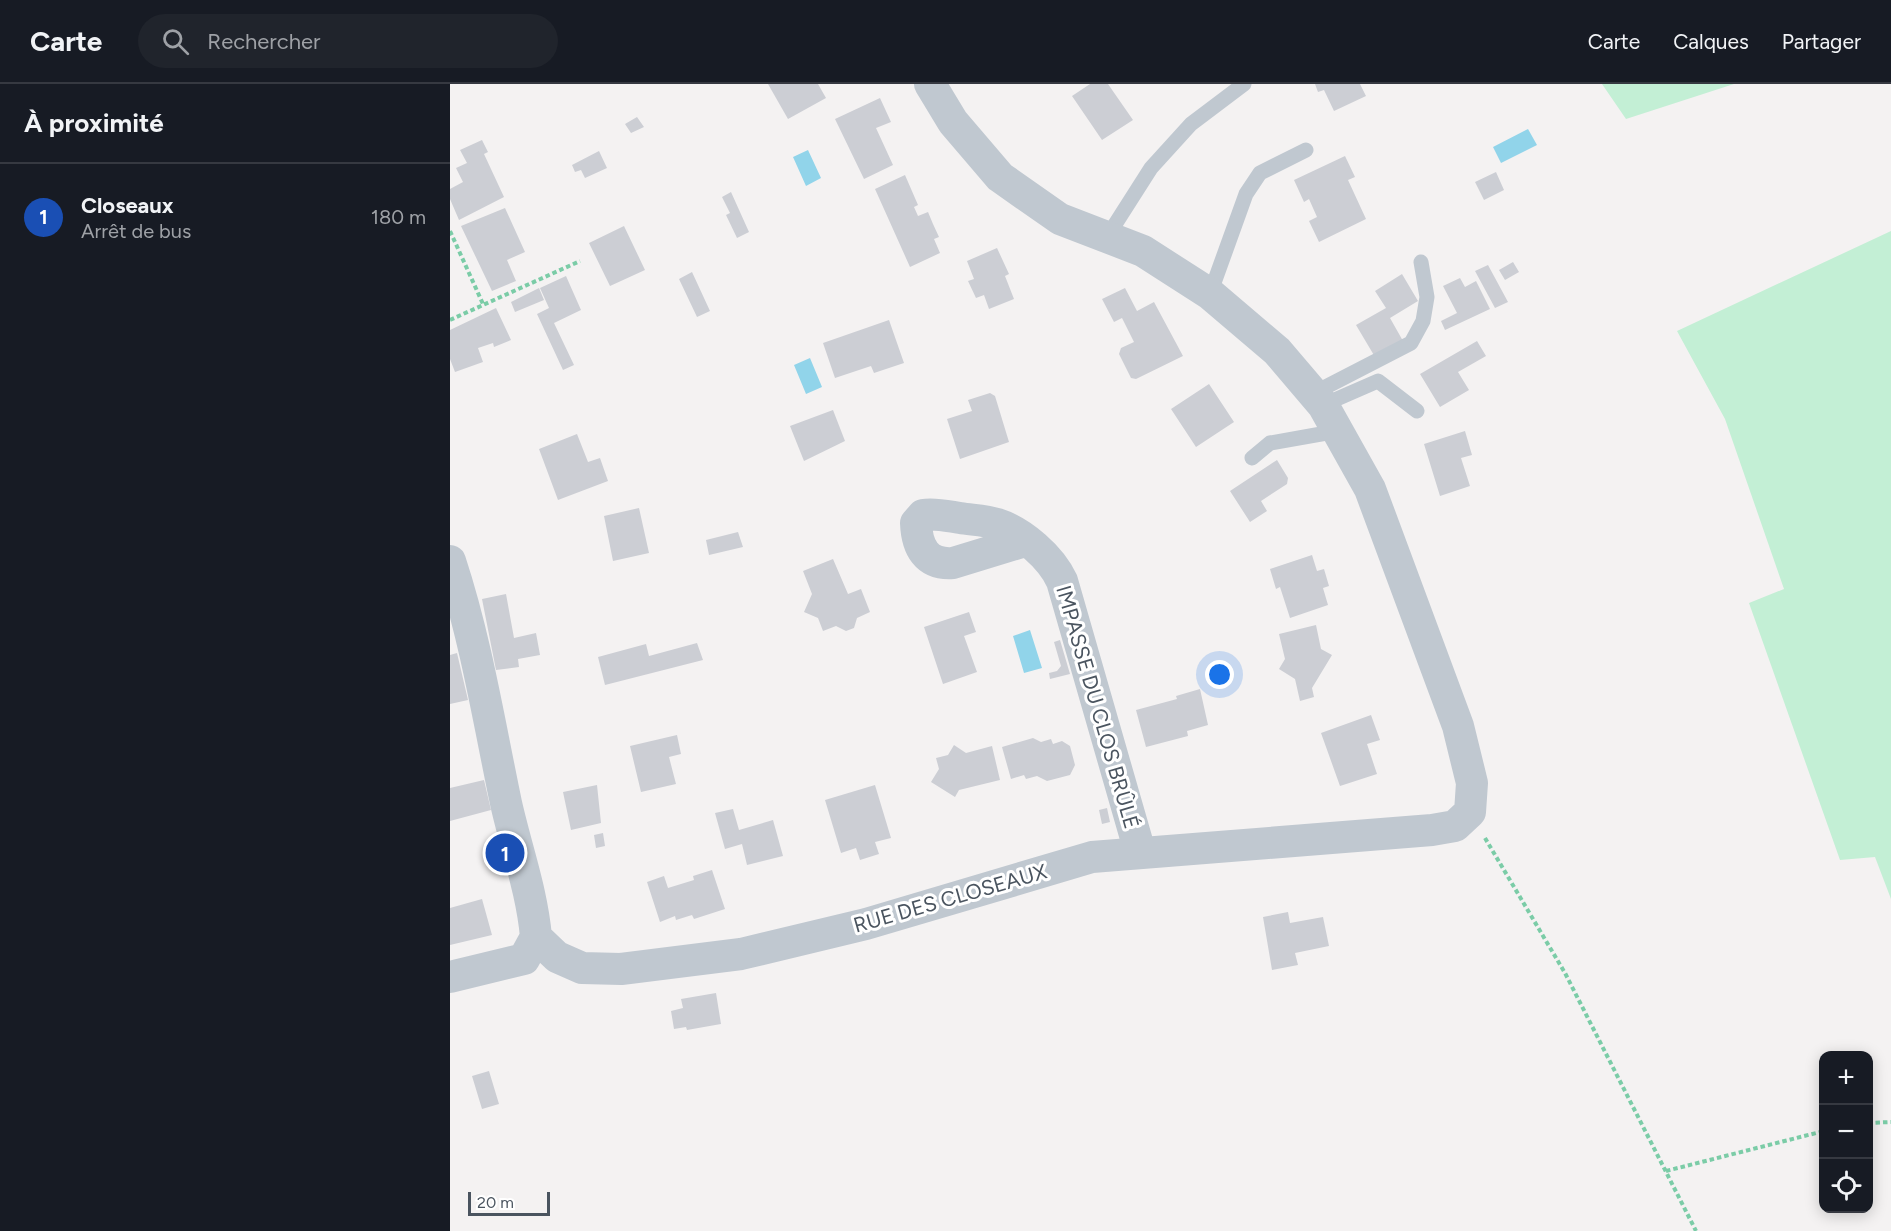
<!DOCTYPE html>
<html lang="fr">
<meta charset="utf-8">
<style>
:root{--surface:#171b24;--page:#20242c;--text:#f1f3f6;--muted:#9ea1a6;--line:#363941;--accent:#0b8043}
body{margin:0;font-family:Figtree,sans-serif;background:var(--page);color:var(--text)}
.controls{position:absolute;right:18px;bottom:18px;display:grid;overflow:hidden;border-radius:12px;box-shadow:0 3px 15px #0003}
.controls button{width:54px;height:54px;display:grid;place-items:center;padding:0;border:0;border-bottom:2px solid var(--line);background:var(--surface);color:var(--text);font:30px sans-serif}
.scale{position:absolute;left:18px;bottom:15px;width:82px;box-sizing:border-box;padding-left:6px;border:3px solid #4a545f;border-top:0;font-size:16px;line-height:21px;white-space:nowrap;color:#4a545f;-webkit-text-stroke:4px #fff;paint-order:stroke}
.you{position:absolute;left:770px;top:591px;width:21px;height:21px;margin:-15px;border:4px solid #fff;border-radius:50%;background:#1a73e8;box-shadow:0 0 0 9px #1a73e833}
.badge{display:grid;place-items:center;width:39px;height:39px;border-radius:50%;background:var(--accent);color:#fff;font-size:20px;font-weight:700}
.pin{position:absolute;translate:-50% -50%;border:3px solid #fff;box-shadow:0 2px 6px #0006}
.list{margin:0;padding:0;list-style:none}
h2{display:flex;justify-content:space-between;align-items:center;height:78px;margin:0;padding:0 24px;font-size:26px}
h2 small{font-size:20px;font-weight:400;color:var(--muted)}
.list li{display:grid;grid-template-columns:39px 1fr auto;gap:18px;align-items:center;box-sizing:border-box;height:108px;padding:0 24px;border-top:2px solid var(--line)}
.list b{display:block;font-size:22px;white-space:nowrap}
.list p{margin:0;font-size:20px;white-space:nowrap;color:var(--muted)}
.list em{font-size:20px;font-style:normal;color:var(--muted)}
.icon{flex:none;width:33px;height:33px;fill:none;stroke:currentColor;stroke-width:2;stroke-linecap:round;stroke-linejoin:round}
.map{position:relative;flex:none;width:1441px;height:1147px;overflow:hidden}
header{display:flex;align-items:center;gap:36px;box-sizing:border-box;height:84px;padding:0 30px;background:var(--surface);border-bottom:2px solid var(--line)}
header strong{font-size:28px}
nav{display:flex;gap:33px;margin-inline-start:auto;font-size:21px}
.search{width:420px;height:54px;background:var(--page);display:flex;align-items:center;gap:15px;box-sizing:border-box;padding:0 21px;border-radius:33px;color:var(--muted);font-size:22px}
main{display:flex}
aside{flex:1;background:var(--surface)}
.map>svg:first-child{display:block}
.green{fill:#c3efd5}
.water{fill:#91d4ea}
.building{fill:#ccced4}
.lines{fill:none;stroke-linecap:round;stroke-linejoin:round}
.path{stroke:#7bcca7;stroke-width:4;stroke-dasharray:4.5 3;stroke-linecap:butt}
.lane{stroke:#c0c8d0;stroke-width:15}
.street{stroke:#c0c8d0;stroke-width:32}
.labels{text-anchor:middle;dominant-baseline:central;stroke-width:6;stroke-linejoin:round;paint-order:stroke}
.street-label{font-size:21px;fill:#4a545f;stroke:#fff}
</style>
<header>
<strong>Carte</strong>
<div class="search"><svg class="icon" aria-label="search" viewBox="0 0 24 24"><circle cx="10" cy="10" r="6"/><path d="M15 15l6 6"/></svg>Rechercher</div>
<nav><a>Carte</a><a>Calques</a><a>Partager</a></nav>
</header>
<main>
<aside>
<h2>À proximité<small></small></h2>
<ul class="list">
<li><span class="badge" style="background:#1a4fb4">1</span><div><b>Closeaux</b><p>Arrêt de bus</p></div><em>180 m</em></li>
</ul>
</aside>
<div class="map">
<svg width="1441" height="1147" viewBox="0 0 1441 1147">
<rect width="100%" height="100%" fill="#f4f2f2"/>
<path class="green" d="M1152,0H1284L1176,35Z
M1441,147V815L1425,773L1390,776L1299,519L1334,505L1275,335L1227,247Z"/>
<path class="water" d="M1078,45L1087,61L1051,79L1043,63Z
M358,66L371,94L356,102L343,73Z
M360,274L372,303L356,310L344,281Z
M580,546L592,584L574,589L563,552Z"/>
<path class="building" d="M318,0H368L376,14L338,35Z
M640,0H658L683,36L652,56L622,12Z
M865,0H910L916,12L884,27L874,6L868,8Z
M430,14L441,38L426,44L443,81L414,95L385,35Z
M187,33L194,43L181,49L175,40Z
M32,56L38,68L34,70L54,113L9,136L0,115V105L13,98L6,84L17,79L10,66Z
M149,67L157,84L135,94L131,86L125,88L122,81Z
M895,72L905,93L898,96L916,135L869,158L859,137L867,133L859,115L854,118L844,96Z
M1046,88L1054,106L1034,116L1025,98Z
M455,91L468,121L464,123L468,132L478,128L483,140L489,153L484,155L490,169L460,183L425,105Z
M281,108L299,148L287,154L276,131L280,129L272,113Z
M55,124L75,168L57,176L66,197L42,207L11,142Z
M174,142L195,186L160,202L139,159Z
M547,164L559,190L555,192L564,215L539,225L534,211L526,214L518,197L524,195L517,177Z
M1063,178L1069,188L1055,196L1049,186Z
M1038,181L1058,218L1045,224L1025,187Z
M242,188L260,227L247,233L229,195Z
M952,190L968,217L940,234L953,257L925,273L906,241L936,224L925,207Z
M116,192L131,226L104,239L124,281L113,286L87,230L99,224L90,204Z
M1010,194L1015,203L1026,197L1040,225L995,246L991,237L1007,229L993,202Z
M89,204L94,216L65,228L61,218Z
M675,204L687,227L704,218L733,272L686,295L681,294L669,270L671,264L684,258L672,234L664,238L652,215Z
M46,224L61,256L44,263L43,259L28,264L33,278L5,288L0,275V246Z
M439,236L454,279L424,289L421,282L385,294L373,259Z
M1027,257L1036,272L1008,288L1019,306L990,323L970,290Z
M759,300L784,338L746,363L721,325Z
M540,309L545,312L559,358L510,375L497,335L522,327L518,316Z
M383,326L395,357L354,377L340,342Z
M1015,347L1022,371L1011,374L1020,402L990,412L974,360Z
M127,350L138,378L150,374L158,397L108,416L89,365Z
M827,376L838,394L837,400L811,417L817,427L800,438L780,407Z
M189,424L199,469L163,477L154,432Z
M288,448L293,463L259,471L256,456Z
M862,471L867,487L874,485L879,502L873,504L878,521L840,534L830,503L826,505L820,485Z
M383,475L398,510L411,505L420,528L407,534L404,544L396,547L386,542L373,547L368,534L354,528L362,510L353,487Z
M56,510L64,554L86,549L90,571L68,575L69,583L46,586L32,515Z
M519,528L526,548L514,552L527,588L493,600L474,543Z
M866,541L871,565L882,571L862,604L864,613L850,617L845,595L829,585L835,575L829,550Z
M610,556L620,590L600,595L599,589L607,587L611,582L604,558Z
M247,559L253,576L155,601L148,573L196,560L199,572Z
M7,569L18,616L0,620V571Z
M750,605L758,641L737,647L738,652L696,663L686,626L727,615L726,612Z
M921,631L930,656L917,660L927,690L890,702L871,649Z
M227,651L231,670L219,673L226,700L191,708L180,662Z
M583,654L591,658L601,655L603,660L612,657L620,662L625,681L620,691L597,697L587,692L576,695L574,691L561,695L552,663Z
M504,661L516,669L542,662L550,696L509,706L505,713L481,698L489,685L486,674L498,671Z
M34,696L41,726L0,737V704Z
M147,701L151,739L121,746L113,708Z
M425,701L441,754L425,758L429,770L410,776L406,764L391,769L375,716Z
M657,724L660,738L652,740L649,726Z
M283,725L289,746L323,736L333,772L297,781L292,760L275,765L265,729Z
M153,749L155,762L146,764L144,751Z
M262,786L275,825L244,835L242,831L226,836L225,832L210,838L197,798L214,792L218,804L244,796L243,792Z
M32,815L42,851L0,861V824Z
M838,828L840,839L873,833L879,862L845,869L848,881L822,886L813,833Z
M266,909L271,940L237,946L236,943L224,945L221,927L233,924L231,915Z
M39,987L49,1020L32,1025L22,992Z"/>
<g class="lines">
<path class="path" d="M0,147L33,220
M0,236L130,177
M1035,754L1115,889L1246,1147
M1418,1039L1441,1038
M1216,1087L1374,1047"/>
<path class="lane" d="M657,153L701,84L741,40L794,0
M760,210L796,110L810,89L856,66
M864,309L961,259L973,237L977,213L971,178
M873,321L928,297L967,327
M802,374L820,359L888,347"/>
<path class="street" d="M575,457L503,479C476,481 467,463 466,439L473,431C485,429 497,432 510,434C522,436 535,436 547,440C572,448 601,473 612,497L690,768
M0,477C26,556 39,638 56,719C66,764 82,807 86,853
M86,853L107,873L132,884L171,885L291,870L416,840L642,773L982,746L1005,742L1020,728L1022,699L1008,642L920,405L873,321L827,267L760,210L693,167L610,135L550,93L503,38L480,0
M0,893L74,875L86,853"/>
</g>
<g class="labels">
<g class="street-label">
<text transform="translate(648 623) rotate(74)">IMPASSE DU CLOS BRÛLÉ</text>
<text transform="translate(500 814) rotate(-16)">RUE DES CLOSEAUX</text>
</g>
</g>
</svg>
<div class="controls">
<button>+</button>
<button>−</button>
<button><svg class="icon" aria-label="locate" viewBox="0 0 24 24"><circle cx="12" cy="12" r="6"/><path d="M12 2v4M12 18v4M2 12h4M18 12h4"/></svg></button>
</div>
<div class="scale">20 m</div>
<div class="you"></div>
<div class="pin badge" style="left:55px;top:769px;background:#1a4fb4">1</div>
</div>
</main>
